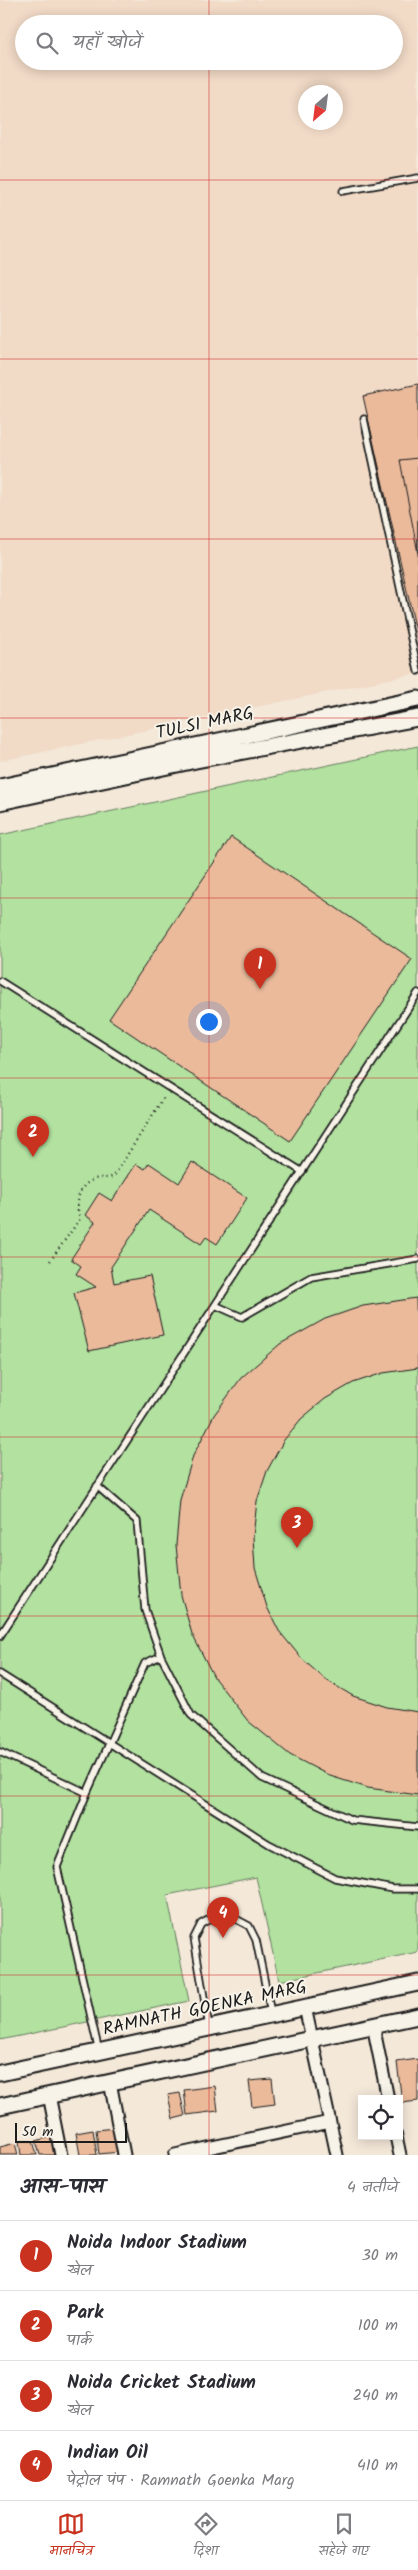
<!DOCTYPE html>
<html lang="hi">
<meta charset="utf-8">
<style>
:root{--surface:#fff;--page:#f7f7f7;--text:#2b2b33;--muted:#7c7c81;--line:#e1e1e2;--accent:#c8321e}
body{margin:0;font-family:Kalam,"Playpen Sans Deva",sans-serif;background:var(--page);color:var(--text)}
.controls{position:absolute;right:15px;bottom:15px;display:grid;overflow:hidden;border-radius:0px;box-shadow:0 2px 12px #0003}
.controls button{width:45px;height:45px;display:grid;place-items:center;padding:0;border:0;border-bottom:1px solid var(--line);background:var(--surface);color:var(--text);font:25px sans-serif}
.compass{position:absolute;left:298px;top:85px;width:45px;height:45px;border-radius:50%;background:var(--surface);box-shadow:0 2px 12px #0003;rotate:208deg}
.scale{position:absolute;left:15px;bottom:12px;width:112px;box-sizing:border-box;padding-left:5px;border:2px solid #1c1c1c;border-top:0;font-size:14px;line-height:18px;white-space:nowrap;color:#1c1c1c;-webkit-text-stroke:4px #f7f3e8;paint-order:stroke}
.you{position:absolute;left:208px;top:1021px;width:18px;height:18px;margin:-12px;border:4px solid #fff;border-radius:50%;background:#1a73e8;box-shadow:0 0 0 8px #1a73e833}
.badge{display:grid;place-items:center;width:32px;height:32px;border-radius:50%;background:var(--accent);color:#fff;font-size:16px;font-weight:700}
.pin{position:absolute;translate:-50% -41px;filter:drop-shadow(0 1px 2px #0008)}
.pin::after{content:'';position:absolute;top:26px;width:18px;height:15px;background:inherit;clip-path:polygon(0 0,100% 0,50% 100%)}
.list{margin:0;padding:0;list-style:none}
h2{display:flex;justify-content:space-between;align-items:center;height:65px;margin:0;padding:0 20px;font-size:21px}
h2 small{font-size:16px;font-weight:400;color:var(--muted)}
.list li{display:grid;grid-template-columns:32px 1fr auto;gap:15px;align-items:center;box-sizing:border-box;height:70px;padding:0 20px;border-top:1px solid var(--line)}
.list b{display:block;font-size:19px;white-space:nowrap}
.list p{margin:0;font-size:16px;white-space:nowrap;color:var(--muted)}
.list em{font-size:16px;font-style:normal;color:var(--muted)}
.icon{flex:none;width:28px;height:28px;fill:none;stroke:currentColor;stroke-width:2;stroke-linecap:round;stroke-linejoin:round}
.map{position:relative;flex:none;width:418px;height:2155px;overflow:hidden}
.search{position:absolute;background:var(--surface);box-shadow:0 2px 12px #0003;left:15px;right:15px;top:15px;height:55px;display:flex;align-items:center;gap:12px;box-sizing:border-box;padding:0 18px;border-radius:28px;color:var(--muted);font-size:19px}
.sheet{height:345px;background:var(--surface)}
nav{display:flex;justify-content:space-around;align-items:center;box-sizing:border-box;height:70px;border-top:1px solid var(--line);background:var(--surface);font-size:14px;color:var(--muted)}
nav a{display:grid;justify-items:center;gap:2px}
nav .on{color:var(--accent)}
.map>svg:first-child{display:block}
.built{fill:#f1dac6;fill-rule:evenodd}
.green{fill:#b2e1a0;stroke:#677e5e}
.building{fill:#eaba9b;stroke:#1c1c1c}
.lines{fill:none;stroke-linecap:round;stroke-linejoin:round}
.service-casing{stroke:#1c1c1c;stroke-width:9}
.minor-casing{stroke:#1c1c1c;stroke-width:15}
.tertiary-casing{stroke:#1c1c1c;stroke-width:19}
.path{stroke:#1c1c1c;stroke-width:2.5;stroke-dasharray:1 4;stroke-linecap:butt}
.service{stroke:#f7f3e8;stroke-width:5.5}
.minor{stroke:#f7f3e8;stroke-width:11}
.tertiary{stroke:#f7f3e8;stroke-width:15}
.grid{fill:none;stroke:#d62828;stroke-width:1;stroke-opacity:0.55}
.labels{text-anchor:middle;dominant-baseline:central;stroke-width:4;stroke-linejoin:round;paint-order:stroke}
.street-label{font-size:18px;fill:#1c1c1c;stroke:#f7f3e8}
</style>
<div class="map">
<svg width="418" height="2155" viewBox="0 0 418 2155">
<rect width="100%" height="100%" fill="#f4e8d9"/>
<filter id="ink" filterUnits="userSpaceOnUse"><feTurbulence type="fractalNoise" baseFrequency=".02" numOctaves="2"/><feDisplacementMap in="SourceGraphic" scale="10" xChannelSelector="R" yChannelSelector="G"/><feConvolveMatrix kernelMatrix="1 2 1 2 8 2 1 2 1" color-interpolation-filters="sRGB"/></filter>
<g filter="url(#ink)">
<path class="built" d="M0,0H418V673L0,761ZM24,24H394V61H24ZM306,92H336V122H306Z"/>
<path class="green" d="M418,746V1952L279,1981L256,1877L167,1895L189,2001L0,2040V835Z"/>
<path class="building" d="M418,384V640L363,396Z
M418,458V553L400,460Z
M231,837L412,959L290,1141L109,1019Z
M192,1162L247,1198L217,1244L206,1237L201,1244L149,1210L111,1267L114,1283L150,1276L163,1335L89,1351L74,1293L96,1287L76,1274L81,1266L71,1259L95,1222L85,1215L99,1193L112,1201L136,1164L145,1169L149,1163L179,1183Z
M416,1298L418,1368L383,1373L353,1383L325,1399L301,1419L284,1440L267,1471L257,1501L253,1537L255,1568L267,1607L279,1631L302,1659L326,1680L353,1696L387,1707L418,1712V1795L368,1788L330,1776L290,1755L248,1721L215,1679L192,1634L181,1595L176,1545L180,1500L193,1456L214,1415L241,1378L280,1344L325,1319L363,1306Z
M418,2059V2101L402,2103L397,2062Z
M272,2079L275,2104L252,2107L249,2081Z
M215,2086L218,2111L187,2115L184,2090Z
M180,2093L185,2116L173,2119L168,2095Z
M116,2128L120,2152L99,2154L96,2130Z
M93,2130L97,2155H80L76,2133Z
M53,2136L58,2155H40L36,2141Z
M19,2141H33L37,2155H21Z
M15,2143L18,2155H0V2147Z"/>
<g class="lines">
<g class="service-casing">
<path id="service" d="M343,191L418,178
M364,419L418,671
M0,981L301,1171
M215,1305L242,1317L311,1277L418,1259
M97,1486L137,1521L145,1610L161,1656L191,1715L262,1778L352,1820L418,1827
M0,1636L418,993
M0,1674L269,1844L335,1878L393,1889H418
M0,1752L87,1793
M209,2027L194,1938L201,1924L208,1920L234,1918L249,1926L256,1940L271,2013
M99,2052L57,1867L87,1793L145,1663L161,1656"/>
</g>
<g class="minor-casing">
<path id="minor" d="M305,2007L337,2155
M373,2025L388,2099
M110,2082L124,2155
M49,2095L61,2155
M396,2136L400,2155
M175,2155L330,2122"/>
</g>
<g class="tertiary-casing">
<path id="tertiary" d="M0,787L418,699
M0,802L196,760L418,718
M0,2073L418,1983
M0,2106L418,2016"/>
</g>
<path class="path" d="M50,1261L80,1219C75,1204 77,1185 95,1179C101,1177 108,1179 114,1176L164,1097"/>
<use href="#service" class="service"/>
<use href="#minor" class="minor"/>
<use href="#tertiary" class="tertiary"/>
</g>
</g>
<path class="grid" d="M209,0V24M209,61V2155M0,180H418M0,359H418M0,539H418M0,718H418M0,898H418M0,1078H418M0,1257H418M0,1437H418M0,1616H418M0,1796H418M0,1975H418"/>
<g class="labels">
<g class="street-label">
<text transform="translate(205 724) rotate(-12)">TULSI MARG</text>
<text transform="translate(205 2009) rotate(-12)">RAMNATH GOENKA MARG</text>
</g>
</g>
</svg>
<div class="controls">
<button><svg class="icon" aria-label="locate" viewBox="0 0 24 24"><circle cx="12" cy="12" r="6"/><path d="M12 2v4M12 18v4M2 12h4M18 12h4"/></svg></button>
</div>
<svg class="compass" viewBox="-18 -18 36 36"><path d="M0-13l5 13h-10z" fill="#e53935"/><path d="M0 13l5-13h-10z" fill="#7c7c81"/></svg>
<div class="scale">50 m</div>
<div class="you"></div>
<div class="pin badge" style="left:260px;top:989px">1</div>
<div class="pin badge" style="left:33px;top:1157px">2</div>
<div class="pin badge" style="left:297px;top:1548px">3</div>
<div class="pin badge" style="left:223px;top:1938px">4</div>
<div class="search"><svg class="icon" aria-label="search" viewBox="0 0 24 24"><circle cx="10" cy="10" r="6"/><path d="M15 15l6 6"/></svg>यहाँ खोजें</div>
</div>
<section class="sheet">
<h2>आस-पास<small>4 नतीजे</small></h2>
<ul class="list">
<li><span class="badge">1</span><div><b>Noida Indoor Stadium</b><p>खेल</p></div><em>30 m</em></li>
<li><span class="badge">2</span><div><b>Park</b><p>पार्क</p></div><em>100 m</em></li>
<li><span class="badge">3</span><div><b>Noida Cricket Stadium</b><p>खेल</p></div><em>240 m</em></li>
<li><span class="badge">4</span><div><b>Indian Oil</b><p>पेट्रोल पंप · Ramnath Goenka Marg</p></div><em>410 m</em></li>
</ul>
</section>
<nav>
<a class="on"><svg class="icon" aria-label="map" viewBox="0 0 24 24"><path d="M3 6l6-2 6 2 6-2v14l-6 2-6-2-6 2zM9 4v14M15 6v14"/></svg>मानचित्र</a>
<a><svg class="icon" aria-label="directions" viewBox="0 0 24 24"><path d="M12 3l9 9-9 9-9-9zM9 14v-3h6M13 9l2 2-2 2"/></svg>दिशा</a>
<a><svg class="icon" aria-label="saved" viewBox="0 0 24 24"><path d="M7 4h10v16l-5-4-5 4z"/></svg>सहेजे गए</a>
</nav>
